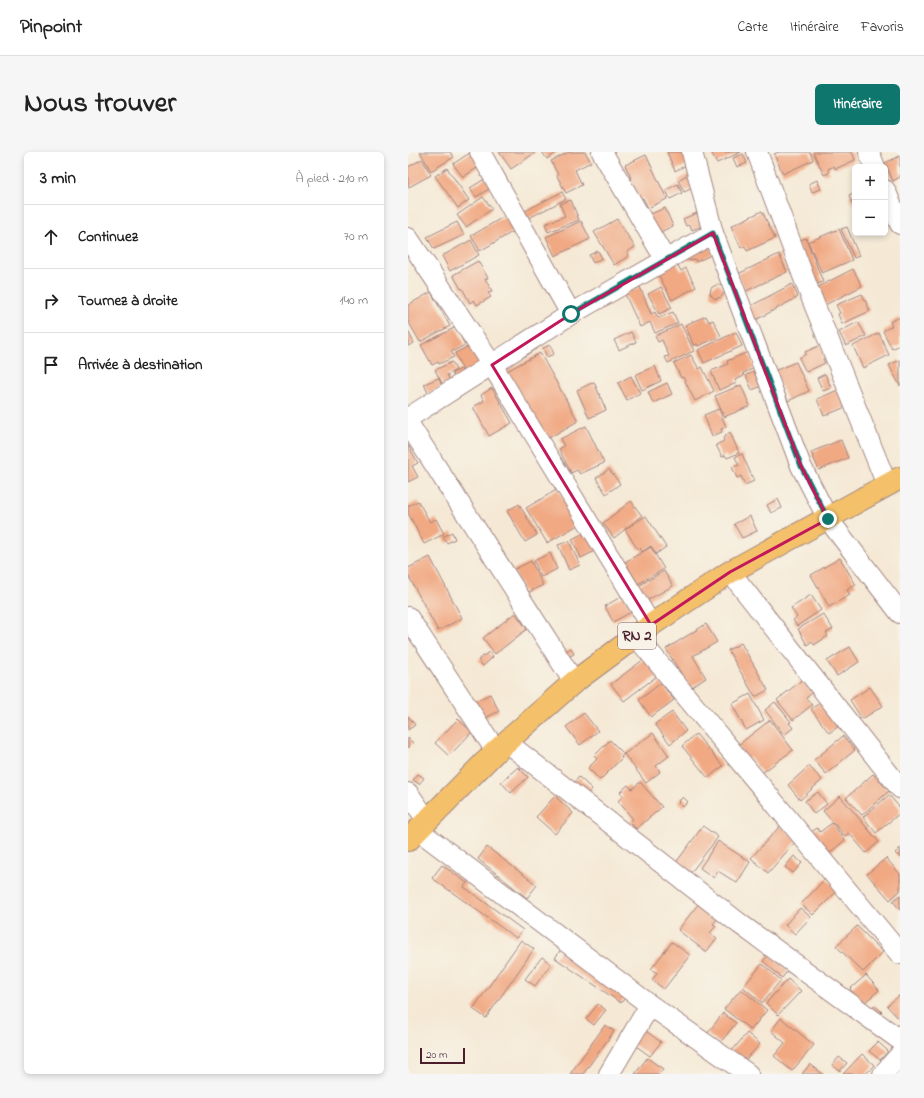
<!DOCTYPE html>
<html lang="fr">
<meta charset="utf-8">
<style>
:root{--surface:#fff;--page:#f6f6f6;--text:#222;--muted:#767676;--line:#e0e0e0;--accent:#0f766e}
body{margin:0;font-family:"Indie Flower",sans-serif;background:var(--page);color:var(--text)}
.controls{position:absolute;right:12px;top:12px;display:grid;overflow:hidden;border-radius:6px;box-shadow:0 2px 6px #0003}
.controls button{width:36px;height:36px;display:grid;place-items:center;padding:0;border:0;border-bottom:1px solid var(--line);background:var(--surface);color:var(--text);font:20px sans-serif}
.scale{position:absolute;left:12px;bottom:10px;width:45px;box-sizing:border-box;padding-left:4px;border:2px solid #4a1f2b;border-top:0;font-size:11px;line-height:14px;white-space:nowrap;color:#4a1f2b;-webkit-text-stroke:3px #f7f3e8;paint-order:stroke}
.stop{position:absolute;width:12px;height:12px;margin:-9px;border:3px solid #0f766e;border-radius:50%;background:#fff}
.stop.end{background:#0f766e;border-color:#fff;box-shadow:0 1px 4px #0008}
.list{margin:0;padding:0;list-style:none}
h2{display:flex;justify-content:space-between;align-items:center;height:52px;margin:0;padding:0 16px;font-size:17px}
h2 small{font-size:13px;font-weight:400;color:var(--muted)}
.list li{display:grid;grid-template-columns:26px 1fr auto;gap:12px;align-items:center;box-sizing:border-box;height:64px;padding:0 16px;border-top:1px solid var(--line)}
.list b{display:block;font-size:15px;white-space:nowrap}
.list em{font-size:13px;font-style:normal;color:var(--muted)}
.icon{flex:none;width:22px;height:22px;fill:none;stroke:currentColor;stroke-width:2;stroke-linecap:round;stroke-linejoin:round}
.map{position:relative;flex:none;width:492px;height:922px;overflow:hidden;border-radius:6px}
header{display:flex;align-items:center;gap:24px;box-sizing:border-box;height:56px;padding:0 20px;background:var(--surface);border-bottom:1px solid var(--line)}
header strong{font-size:19px}
nav{display:flex;gap:22px;margin-inline-start:auto;font-size:14px}
.intro{display:flex;align-items:center;justify-content:space-between;box-sizing:border-box;height:96px;padding:0 24px}
h1{margin:0;font-size:28px}
.button{padding:10px 18px;border-radius:6px;background:var(--accent);color:#fff;font-size:14px;font-weight:700}
main{display:flex;gap:24px;padding:0 24px}
aside{flex:1;background:var(--surface);border-radius:6px;box-shadow:0 2px 6px #0003}
.map>svg:first-child{display:block}
.building{fill:#f1a983}
.lines{fill:none;stroke-linecap:round;stroke-linejoin:round}
.minor-casing{stroke:#a08480;stroke-width:22}
.highway-casing{stroke:#a08480;stroke-width:24}
.minor{stroke:#fff;stroke-width:20}
.highway{stroke:#f4c16a;stroke-width:22}
.route{stroke:#0f766e;stroke-width:5}
.marked{fill:none;stroke:#c2185b;stroke-width:3;stroke-linejoin:round}
.labels{text-anchor:middle;dominant-baseline:central;stroke-width:4;stroke-linejoin:round;paint-order:stroke}
.shield{fill:#f7f3e8;stroke:#7e5f64;stroke-width:1}
.shield-label{font-size:15px;font-weight:bold;fill:#4a1f2b}
</style>
<header>
<strong>Pinpoint</strong>
<nav><a>Carte</a><a>Itinéraire</a><a>Favoris</a></nav>
</header>
<div class="intro"><h1>Nous trouver</h1><a class="button">Itinéraire</a></div>
<main>
<aside>
<h2>3 min<small>À pied · 210 m</small></h2>
<ul class="list">
<li><svg class="icon" aria-label="ahead" viewBox="0 0 24 24"><path d="M12 20V5M6 11l6-6 6 6"/></svg><div><b>Continuez</b></div><em>70 m</em></li>
<li><svg class="icon" aria-label="right" viewBox="0 0 24 24"><path d="M7 20v-9h11M14 6l5 5-5 5"/></svg><div><b>Tournez à droite</b></div><em>140 m</em></li>
<li><svg class="icon" aria-label="arrive" viewBox="0 0 24 24"><path d="M6 21V4h12l-3 4 3 4H6"/></svg><div><b>Arrivée à destination</b></div></li>
</ul>
</aside>
<div class="map">
<svg width="492" height="922" viewBox="0 0 492 922">
<rect width="100%" height="100%" fill="#f7f3e8"/>
<filter id="ink" filterUnits="userSpaceOnUse"><feTurbulence type="fractalNoise" baseFrequency=".025" numOctaves="2"/><feDisplacementMap in="SourceGraphic" scale="8" xChannelSelector="R" yChannelSelector="G"/><feConvolveMatrix kernelMatrix="1 2 1 2 8 2 1 2 1" color-interpolation-filters="sRGB"/></filter>
<filter id="wash" filterUnits="userSpaceOnUse"><feTurbulence type="fractalNoise" baseFrequency=".012" numOctaves="4" result="noise"/><feDisplacementMap in="SourceGraphic" scale="16" xChannelSelector="R" yChannelSelector="G"/><feGaussianBlur stdDeviation="0.9" result="paint"/><feColorMatrix in="noise" values="0 0 0 0 0 0 0 0 0 0 0 0 0 0 0 0 0 1.4 0 .05"/><feComposite in="paint" operator="in"/></filter>
<g filter="url(#wash)">
<rect width="100%" height="100%" fill="#f5e9d5"/>
<g id="blocks">
<path class="building" d="M12,0H42L46,5L23,19Z
M63,0L72,14L55,25L45,12Z
M91,0H128L103,17Z
M134,0H150L139,7Z
M161,0H177L183,10L167,18L174,33L158,41L149,24L150,23L143,9Z
M259,0H277L282,11L267,19Z
M303,0H333L309,11Z
M371,0H402L405,8L375,22L366,2Z
M405,0H444L447,8L427,17L426,14L420,17L421,21L416,23Z
M335,2L339,11L329,15L325,6Z
M238,3L259,47L240,56L235,46L231,48L221,27L223,26L217,13Z
M492,4V25L485,29L477,11Z
M14,7L23,23L1,35L0,33V15Z
M39,16L61,48L50,56L27,24Z
M281,22L287,35L276,40L270,28Z
M80,25L86,34L68,45L62,36Z
M409,28L413,37L404,40L401,32Z
M270,32L274,41L262,47L258,38Z
M154,40L158,47L117,68L113,61Z
M447,41V50L444,52L441,44Z
M75,45L84,57L58,75L49,63Z
M163,48L171,68L140,80L137,72L157,64L152,52Z
M257,56L265,74L246,83L238,64Z
M354,59L367,86L339,99L337,94L333,96L323,74Z
M289,61L294,74L284,78L282,73L278,74L275,67Z
M97,64L106,79L72,99L63,84Z
M209,67L227,95L219,100L221,104L206,113L186,80Z
M173,69L182,87L147,104L138,85Z
M49,70L56,83L26,97L19,85Z
M439,75L451,104L446,106L433,77Z
M431,77L444,108L414,121L400,90Z
M398,86L415,130L406,133L389,89Z
M63,88L71,103L42,119L34,104Z
M300,91L305,102L288,110L287,107L281,109L277,100Z
M190,99L194,106L185,111L181,103Z
M371,102L379,120L338,139L330,122Z
M267,108L273,119L278,116L288,135L264,148L248,118Z
M70,109L80,126L77,127L84,139L80,141L83,145L69,153L66,148L62,151L54,136L53,137L45,123Z
M445,117L454,134L415,154L406,137Z
M310,132L315,135L317,140L313,145L307,147L302,142L303,136Z
M384,132L390,145L346,169L339,156Z
M232,135L243,162L247,160L250,166L265,160L270,171L247,181L242,170L232,175L217,142Z
M253,135L264,156L251,162L240,142Z
M23,140L42,174L12,190L0,169V153Z
M454,142L462,159L434,172L430,162L432,161L428,153Z
M298,164L301,170L305,168L313,184L290,194L289,192L286,194L277,173Z
M492,165V193L484,197L475,179L484,174L482,170Z
M450,170L458,184L438,194L431,180Z
M273,172L286,199L260,211L257,205L261,204L254,188L250,190L247,184Z
M48,175L57,193L43,200L46,205L31,212L30,210L24,213L13,193Z
M0,179L6,191L0,194Z
M223,180L228,190L211,198L206,188Z
M328,180L334,194L296,211L290,198Z
M471,181L481,203L455,216L445,194Z
M63,193L73,213L56,221L47,201Z
M142,193L146,202L139,205L135,196Z
M413,193L419,205L415,207L417,211L398,220L391,206L398,202L397,200Z
M340,200L347,216L335,221L336,224L327,228L329,231L311,238L303,219L320,212L319,209Z
M132,201L170,269L137,288L99,219Z
M283,203L291,217L294,215L306,239L287,249L275,225L273,226L266,211Z
M492,208V234L481,213Z
M44,210L48,218L39,223L44,232L36,235L27,218Z
M388,210L401,239L380,249L366,219Z
M247,214L253,229L234,238L227,223Z
M53,217L56,224L47,228L44,221Z
M349,219L354,234L344,238L338,223Z
M417,222L423,236L415,239L409,226Z
M223,224L232,241L219,248L210,231Z
M31,226L34,235L20,241L16,232Z
M186,230L198,258L181,266L169,238Z
M259,231L264,242L245,251L240,240Z
M333,233L342,254L316,265L307,244Z
M84,236L104,271L81,284L65,255L76,249L73,243Z
M432,237L440,254L416,264L409,247Z
M311,257L318,275L313,277L314,280L304,284L296,263Z
M178,274L196,311L172,322L169,318L163,321L151,297L156,294L152,287Z
M322,280L331,301L319,306L317,303L314,305L308,293L316,289L315,286Z
M433,288L440,306L411,318L403,300Z
M0,293L10,311L4,314L10,325L0,330Z
M334,302L346,329L337,333L333,324L329,326L324,315L331,313L327,305Z
M201,317L212,332L198,342L188,326Z
M150,337L170,373L139,391L118,356Z
M370,347L374,356L363,361L359,353Z
M10,349L22,370L28,367L36,382L16,392L0,361V354Z
M223,349L234,364L206,386L195,371Z
M111,352L129,383L117,390L99,359Z
M238,364L258,395L248,402L243,394L234,400L232,396L230,398L217,377Z
M342,364L349,379L334,386L326,372Z
M182,378L191,397L173,406L164,387Z
M44,380L47,387L39,391L35,385Z
M161,389L172,413L161,418L150,393Z
M243,395L256,417L230,432L217,410Z
M142,401L149,417L133,425L126,409Z
M22,405L54,466L30,479L0,423V416Z
M432,406L448,433L439,438L442,443L421,455L403,423Z
M123,409L135,433L117,442L105,418Z
M256,419L265,434L236,450L227,436Z
M216,443L225,459L205,470L197,454Z
M403,443L413,458L389,474L385,468L389,465L383,456Z
M107,461L119,477L87,502L75,486Z
M415,462L425,477L418,481L420,484L406,493L404,489L399,493L390,477Z
M298,472L309,490L285,504L298,526L282,536L258,497Z
M333,491L360,538L347,545L320,498Z
M442,495L451,510L429,524L419,509Z
M163,496L166,502L156,507L153,501Z
M81,500L85,505L75,514L70,508Z
M240,504L253,521L216,549L203,532Z
M394,528L404,541L398,546L404,553L385,568L369,548Z
M253,531L266,548L243,565L231,548Z
M462,535L475,554L454,567L442,548Z
M82,542L91,559L72,569L63,551Z
M342,542L356,568L338,578L324,552Z
M367,550L383,570L381,571L385,576L376,583L357,558Z
M413,550L431,574L421,581L403,557Z
M264,560L278,579L262,592L247,572Z
M176,561L190,579L172,593L158,575Z
M0,564L7,573L0,578Z
M50,567L64,580L41,604L27,591Z
M362,568L385,598L354,621L342,605L339,607L329,594Z
M245,581L261,604L248,614L252,620L238,631L216,602Z
M288,582L315,614L300,626L274,594Z
M435,584L447,598L418,622L406,608Z
M0,586L5,591L0,596Z
M202,588L216,602L213,604L214,606L192,628L180,616L189,607L186,604Z
M401,614L414,628L392,648L380,633Z
M110,615L120,625L103,641L93,630Z
M10,622L16,626L11,632L5,628Z
M465,622L481,639L454,663L438,646Z
M171,625L184,637L176,645L163,633Z
M232,630L254,655L228,677L222,670L225,667L210,649L215,644L212,640L220,633L224,637Z
M410,640L419,652L406,662L397,649Z
M481,643L492,656V661L468,681L455,665Z
M147,644L165,661L147,682L128,665Z
M432,644L471,690L458,701L441,681L437,684L415,659Z
M275,645L280,650L275,655L270,650Z
M424,671L437,688L417,705L399,683L409,676L412,680Z
M373,673L389,688L360,721L343,706Z
M295,674L310,685L281,723L267,712Z
M310,689L342,710L329,731L310,719L306,726L292,716Z
M79,695L129,733L119,746L70,707Z
M492,696V706L487,701Z
M386,704L394,711L385,721L377,715Z
M478,706L492,722V739L482,748L459,722Z
M34,713L59,731L56,735L115,778L108,786L24,726Z
M418,726L430,738L405,763L393,752Z
M492,743V758L485,749Z
M291,751L310,766L305,772L308,774L302,781L309,786L298,800L270,778Z
M392,756L403,765L387,782L377,773Z
M449,774L475,800L455,820L428,794Z
M113,788L126,797L78,866L65,857Z
M264,790L282,803L256,837L244,828L249,821L243,817Z
M154,796L220,842L213,851L147,806Z
M361,802L380,818L374,826L355,809Z
M134,805L143,812L127,834L117,827Z
M354,812L373,828L354,851L335,835Z
M458,823L471,838L455,852L442,837Z
M380,827L393,839L370,863L358,851Z
M333,837L359,858L343,878L316,857Z
M492,843V866L491,867L479,854Z
M190,852L198,858L186,873L178,867Z
M466,853L474,860L466,868L458,861Z
M315,861L328,871L312,891L299,882Z
M373,866L406,893L384,919L366,904L377,891L363,879Z
M197,873L206,879L175,922H162Z
M235,877L253,890L242,904L224,891Z
M339,881L352,892L335,911L323,900Z
M470,890L480,899L472,908L461,899Z
M454,902L466,913L458,922H435Z
M431,905L439,911L432,919L424,913Z
M239,906L255,917L251,922H227Z
M402,912L415,922H394Z"/>
</g>
</g>
<g filter="url(#ink)">
<use href="#blocks" fill-opacity="0" stroke="#a08480" stroke-width="1"/>
<g class="lines">
<g class="minor-casing">
<path id="minor" d="M72,0L163,162
M194,0L257,107
M284,0L305,81L393,314L420,367L492,461
M349,0L400,137L479,333
M461,0L467,15
M477,38L492,72
M0,86L84,213L243,473
M0,266L163,162L305,81
M0,271L166,530
M322,420L492,636
M0,465L88,599
M228,484L492,802
M98,590L332,772L492,888
M0,641L19,668
M10,678L242,853L340,922
M201,922L242,853
M475,922L492,903"/>
</g>
<g class="highway-casing">
<path id="highway" d="M0,688L88,599L166,530L243,473L322,420L492,326"/>
</g>
<use href="#minor" class="minor"/>
<use href="#highway" class="highway"/>
</g>
</g>
<g class="lines" filter="url(#ink)">
<path class="route" d="M163,162L305,81L393,314L420,367"/>
</g>
<path class="marked" d="M305,81L393,314L420,367L322,420L243,473L84,213L163,162Z"/>
<g class="labels">
<rect class="shield" x="210" y="471" width="38" height="26" rx="3"/>
<g class="shield-label">
<text x="229" y="484">RN 2</text>
</g>
</g>
</svg>
<div class="controls">
<button>+</button>
<button>−</button>
</div>
<div class="scale">20 m</div>
<div class="stop" style="left:163px;top:162px"></div>
<div class="stop end" style="left:420px;top:367px"></div>
</div>
</main>
